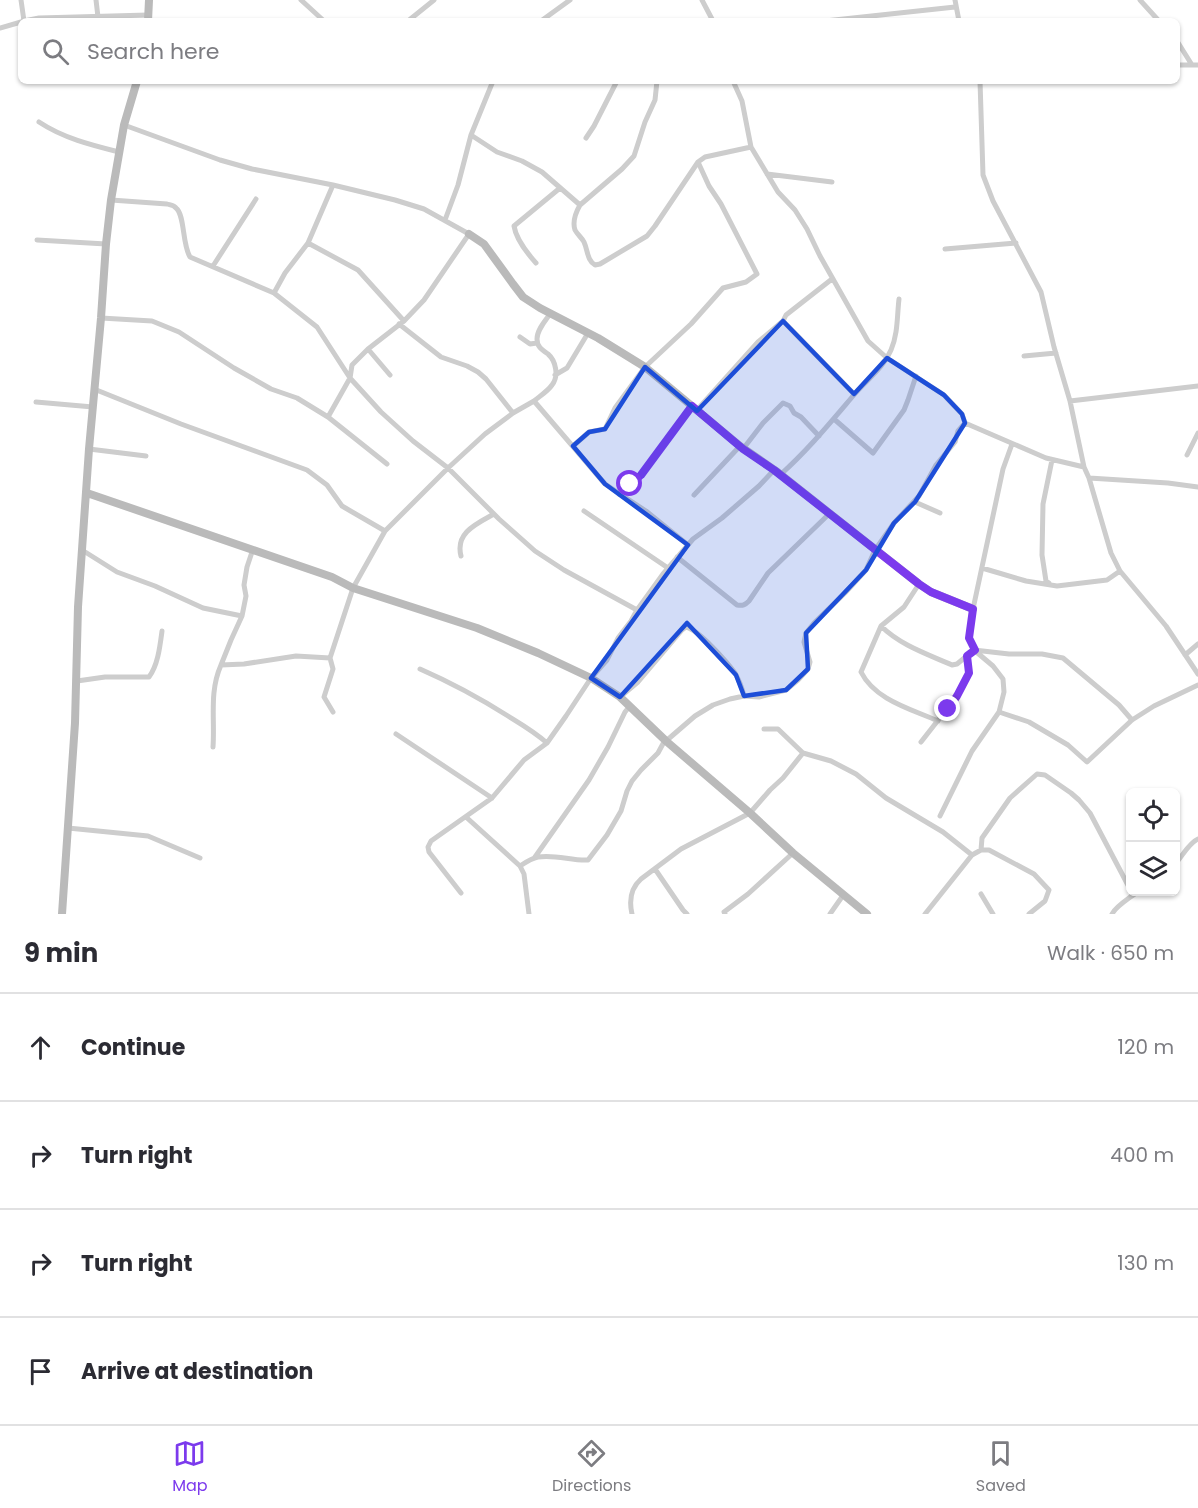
<!DOCTYPE html>
<meta charset="utf-8">
<style>
:root{--surface:#fff;--page:#f7f7f7;--text:#2b2b33;--muted:#7c7c81;--line:#e1e1e2;--accent:#7c3aed}
body{margin:0;font-family:Poppins,sans-serif;background:var(--page);color:var(--text)}
.controls{position:absolute;right:18px;bottom:18px;display:grid;overflow:hidden;border-radius:9px;box-shadow:0 2px 4px #0004}
.controls button{width:54px;height:54px;display:grid;place-items:center;padding:0;border:0;border-bottom:2px solid var(--line);background:var(--surface);color:var(--text);font:30px sans-serif}
.stop{position:absolute;width:18px;height:18px;margin:-14px;border:4px solid #7c3aed;border-radius:50%;background:#fff}
.stop.end{background:#7c3aed;border-color:#fff;box-shadow:0 2px 6px #0008}
.list{margin:0;padding:0;list-style:none}
h2{display:flex;justify-content:space-between;align-items:center;height:78px;margin:0;padding:0 24px;font-size:26px}
h2 small{font-size:20px;font-weight:400;color:var(--muted)}
.list li{display:grid;grid-template-columns:39px 1fr auto;gap:18px;align-items:center;box-sizing:border-box;height:108px;padding:0 24px;border-top:2px solid var(--line)}
.list b{display:block;font-size:22px;white-space:nowrap}
.list em{font-size:20px;font-style:normal;color:var(--muted)}
.icon{flex:none;width:33px;height:33px;fill:none;stroke:currentColor;stroke-width:2;stroke-linecap:round;stroke-linejoin:round}
.map{position:relative;flex:none;width:1198px;height:914px;overflow:hidden}
.search{position:absolute;background:var(--surface);box-shadow:0 2px 4px #0004;left:18px;right:18px;top:18px;height:66px;display:flex;align-items:center;gap:15px;box-sizing:border-box;padding:0 21px;border-radius:9px;color:var(--muted);font-size:22px}
.sheet{height:510px;background:var(--surface)}
nav{display:flex;justify-content:space-around;align-items:center;box-sizing:border-box;height:84px;border-top:2px solid var(--line);background:var(--surface);font-size:16px;color:var(--muted)}
nav a{display:grid;justify-items:center;gap:3px}
nav .on{color:var(--accent)}
.map>svg:first-child{display:block}
.lines{fill:none;stroke-linecap:round;stroke-linejoin:round}
.street{stroke:#cdcdcd;stroke-width:5}
.secondary{stroke:#bababa;stroke-width:8}
.route{stroke:#7c3aed;stroke-width:8}
.marked{fill:#1d4ed8;fill-opacity:0.2;stroke:#1d4ed8;stroke-width:4.5;stroke-linejoin:round}
</style>
<div class="map">
<svg width="1198" height="914" viewBox="0 0 1198 914">
<rect width="100%" height="100%" fill="#fff"/>
<g class="lines">
<path class="street" d="M21,0L24,21L39,18L148,15
M96,0L98,17
M301,0L324,21
M702,0L713,21
M955,0L959,21
M1140,0L1159,21
M408,21L434,0
M541,21L570,0
M825,21L955,7
M0,28L21,22
M1177,41L1192,65H1198
M1177,65H1192
M657,81L655,100L645,122L634,156L622,169L580,205C576,212 572,221 575,230C577,234 582,238 584,242C588,251 587,260 595,265L600,264L647,236L655,226L698,162L705,157L751,147
M733,81L742,101L751,147L778,192L795,210L807,229L820,256L868,341L887,358L944,395L962,414L965,423L1046,458L1084,467
M980,81L983,175L993,201L1041,292L1054,347L1070,401L1084,467L1089,478L1111,553L1120,571L1166,626L1198,674
M39,122C63,138 91,145 119,152
M124,125L220,160L252,169L333,185L395,200L424,209L469,234L424,300L404,321L368,349L352,365L350,378L328,417
M471,135L497,152L522,161L542,172L580,205
M586,138L594,126L617,81
M767,174L832,182
M111,200L167,204C170,205 174,205 176,208C185,215 182,244 190,257L274,293L317,327L350,378L381,412L413,441L448,468L499,519L535,551L564,570L637,610
M445,220L458,185L471,135L493,81
M37,240L106,244
M308,243L358,270L404,321
M945,249L1016,243
M536,263C527,253 516,239 514,226L560,188
M213,266L256,199
M274,293L285,273L308,243L333,185
M101,318L152,321L179,332L234,368L271,389L297,398L328,417L387,464
M783,321L854,394
M399,324L441,357L467,366L478,372L486,379L513,413
M520,337L530,344L537,343
M368,349L390,375
M1024,356L1056,353
M555,375L567,368L588,333
M94,389L181,424L307,470L327,485L342,506L385,531
M534,401C540,396 548,391 552,385C559,376 556,361 548,354C542,350 537,347 537,339C537,330 545,321 550,314
M1070,401L1198,386
M36,402L93,407
M697,410L758,342L783,321L786,315L832,279
M834,419L873,453L904,410L908,400L916,376
M573,446L589,432L605,429L615,408L645,367L691,324L723,288L746,282L757,274L721,204L709,186L698,162
M89,449L146,456
M743,449L763,423L783,403L790,406L794,413L801,417L819,436
M1187,455L1198,433
M780,475C807,451 830,423 853,396C866,380 883,369 891,350C898,334 897,316 899,299
M1089,478L1168,483L1198,487
M619,494L641,475L692,406
M694,495L740,446
M915,502L940,513
M584,511L668,568
M253,549L247,567L244,585L246,596L242,616L231,640L221,665L244,664L296,656L330,658
M82,550L117,572L155,586L203,608L242,616
M461,556C455,533 476,524 494,514
M677,557L737,605C743,606 745,605 749,601L768,573L829,514
M982,568L1026,581L1057,586L1107,580L1120,571
M1049,583L1046,581L1042,555L1043,504L1052,460
M919,584L904,607L881,626L861,672C875,700 911,709 938,721
M881,626C900,645 927,654 952,665L957,664L974,650L969,638L973,609L1003,469L1012,444
M1185,655L1198,644
M420,669C452,683 478,697 508,716C521,724 535,732 547,743
M77,681L105,677H149C158,665 160,646 162,631
M620,697L638,682L682,630L686,627C699,630 727,662 735,673C739,680 742,688 744,696
M333,712L324,697L333,669L330,658L353,588L385,531L448,468L485,434L513,413L534,401L605,484L646,511L688,545
M999,712L1029,722L1068,745L1087,762L1132,720L1154,706L1198,685
M764,729H778L803,753L831,761L856,774L886,798L943,832L972,855
M396,734L492,798
M666,741L695,716L713,705L730,699L744,696L759,697L786,690L798,680L808,669L810,662L804,642L806,633L814,623L845,593L866,570L875,550L894,523L919,496L936,465L955,442L958,431L965,423
M921,742L957,696L969,673L967,656
M213,747C215,719 209,692 221,665
M940,816L972,751L999,712L1004,692L1003,679L993,666L974,650L1009,654H1042L1063,658L1119,705L1132,720
M466,817L520,866L524,874L529,914
M68,828L148,836L200,858
M981,850L982,838L1010,798L1037,774L1045,775L1071,793L1079,800L1090,813L1130,889
M535,857L589,780L608,747L625,712L629,707
M1176,863C1183,855 1189,843 1198,839
M520,866C526,862 532,858 538,857C555,854 572,861 588,860L607,835L621,811L627,791L632,781L641,770L658,753L665,740
M655,869L683,910L687,914
M461,893L429,852L428,847L431,841L492,798L524,760L547,743L566,716L591,678L607,660L618,638L631,621L637,610L663,574L693,539L722,518L759,486L774,470
M981,894L993,914
M632,914C629,901 631,888 641,879L681,849L750,813L770,790L783,778L803,753
M725,914L724,912L748,894L793,853
M830,914L844,894
M925,914L972,855L981,850H989L1034,874L1049,890L1045,901L1029,914
M1112,914C1116,906 1130,898 1137,892"/>
<path class="secondary" d="M148,21L149,0
M469,234L484,244L513,284L523,297L540,308L598,338L645,367L740,446L776,471L919,584L931,592L973,609
M87,493L332,577L353,588L477,628L538,653L591,678L620,697L666,741L750,813L793,853L867,914
M62,914L75,723L78,607L89,449L101,318L106,244L111,200L124,125L137,81"/>
</g>
<g class="lines">
<path class="route" d="M630,484L641,475L692,406L743,449L774,470L919,584L931,592L973,609L969,638L975,650L967,656L969,673L957,696L948,709"/>
</g>
<path class="marked" d="M783,321L854,394L887,358L944,395L962,414L965,423L915,502L894,523L866,570L806,633L808,669L786,690L744,696L736,675L687,623L620,697L591,678L688,545L605,484L573,446L589,432L605,429L645,367L697,411Z"/>
</svg>
<div class="controls">
<button><svg class="icon" aria-label="locate" viewBox="0 0 24 24"><circle cx="12" cy="12" r="6"/><path d="M12 2v4M12 18v4M2 12h4M18 12h4"/></svg></button>
<button><svg class="icon" aria-label="layers" viewBox="0 0 24 24"><path d="M12 4l9 5-9 5-9-5zM3 14l9 5 9-5"/></svg></button>
</div>
<div class="stop" style="left:630px;top:484px"></div>
<div class="stop end" style="left:948px;top:709px"></div>
<div class="search"><svg class="icon" aria-label="search" viewBox="0 0 24 24"><circle cx="10" cy="10" r="6"/><path d="M15 15l6 6"/></svg>Search here</div>
</div>
<section class="sheet">
<h2>9 min<small>Walk · 650 m</small></h2>
<ul class="list">
<li><svg class="icon" aria-label="ahead" viewBox="0 0 24 24"><path d="M12 20V5M6 11l6-6 6 6"/></svg><div><b>Continue</b></div><em>120 m</em></li>
<li><svg class="icon" aria-label="right" viewBox="0 0 24 24"><path d="M7 20v-9h11M14 6l5 5-5 5"/></svg><div><b>Turn right</b></div><em>400 m</em></li>
<li><svg class="icon" aria-label="right" viewBox="0 0 24 24"><path d="M7 20v-9h11M14 6l5 5-5 5"/></svg><div><b>Turn right</b></div><em>130 m</em></li>
<li><svg class="icon" aria-label="arrive" viewBox="0 0 24 24"><path d="M6 21V4h12l-3 4 3 4H6"/></svg><div><b>Arrive at destination</b></div></li>
</ul>
</section>
<nav>
<a class="on"><svg class="icon" aria-label="map" viewBox="0 0 24 24"><path d="M3 6l6-2 6 2 6-2v14l-6 2-6-2-6 2zM9 4v14M15 6v14"/></svg>Map</a>
<a><svg class="icon" aria-label="directions" viewBox="0 0 24 24"><path d="M12 3l9 9-9 9-9-9zM9 14v-3h6M13 9l2 2-2 2"/></svg>Directions</a>
<a><svg class="icon" aria-label="saved" viewBox="0 0 24 24"><path d="M7 4h10v16l-5-4-5 4z"/></svg>Saved</a>
</nav>
